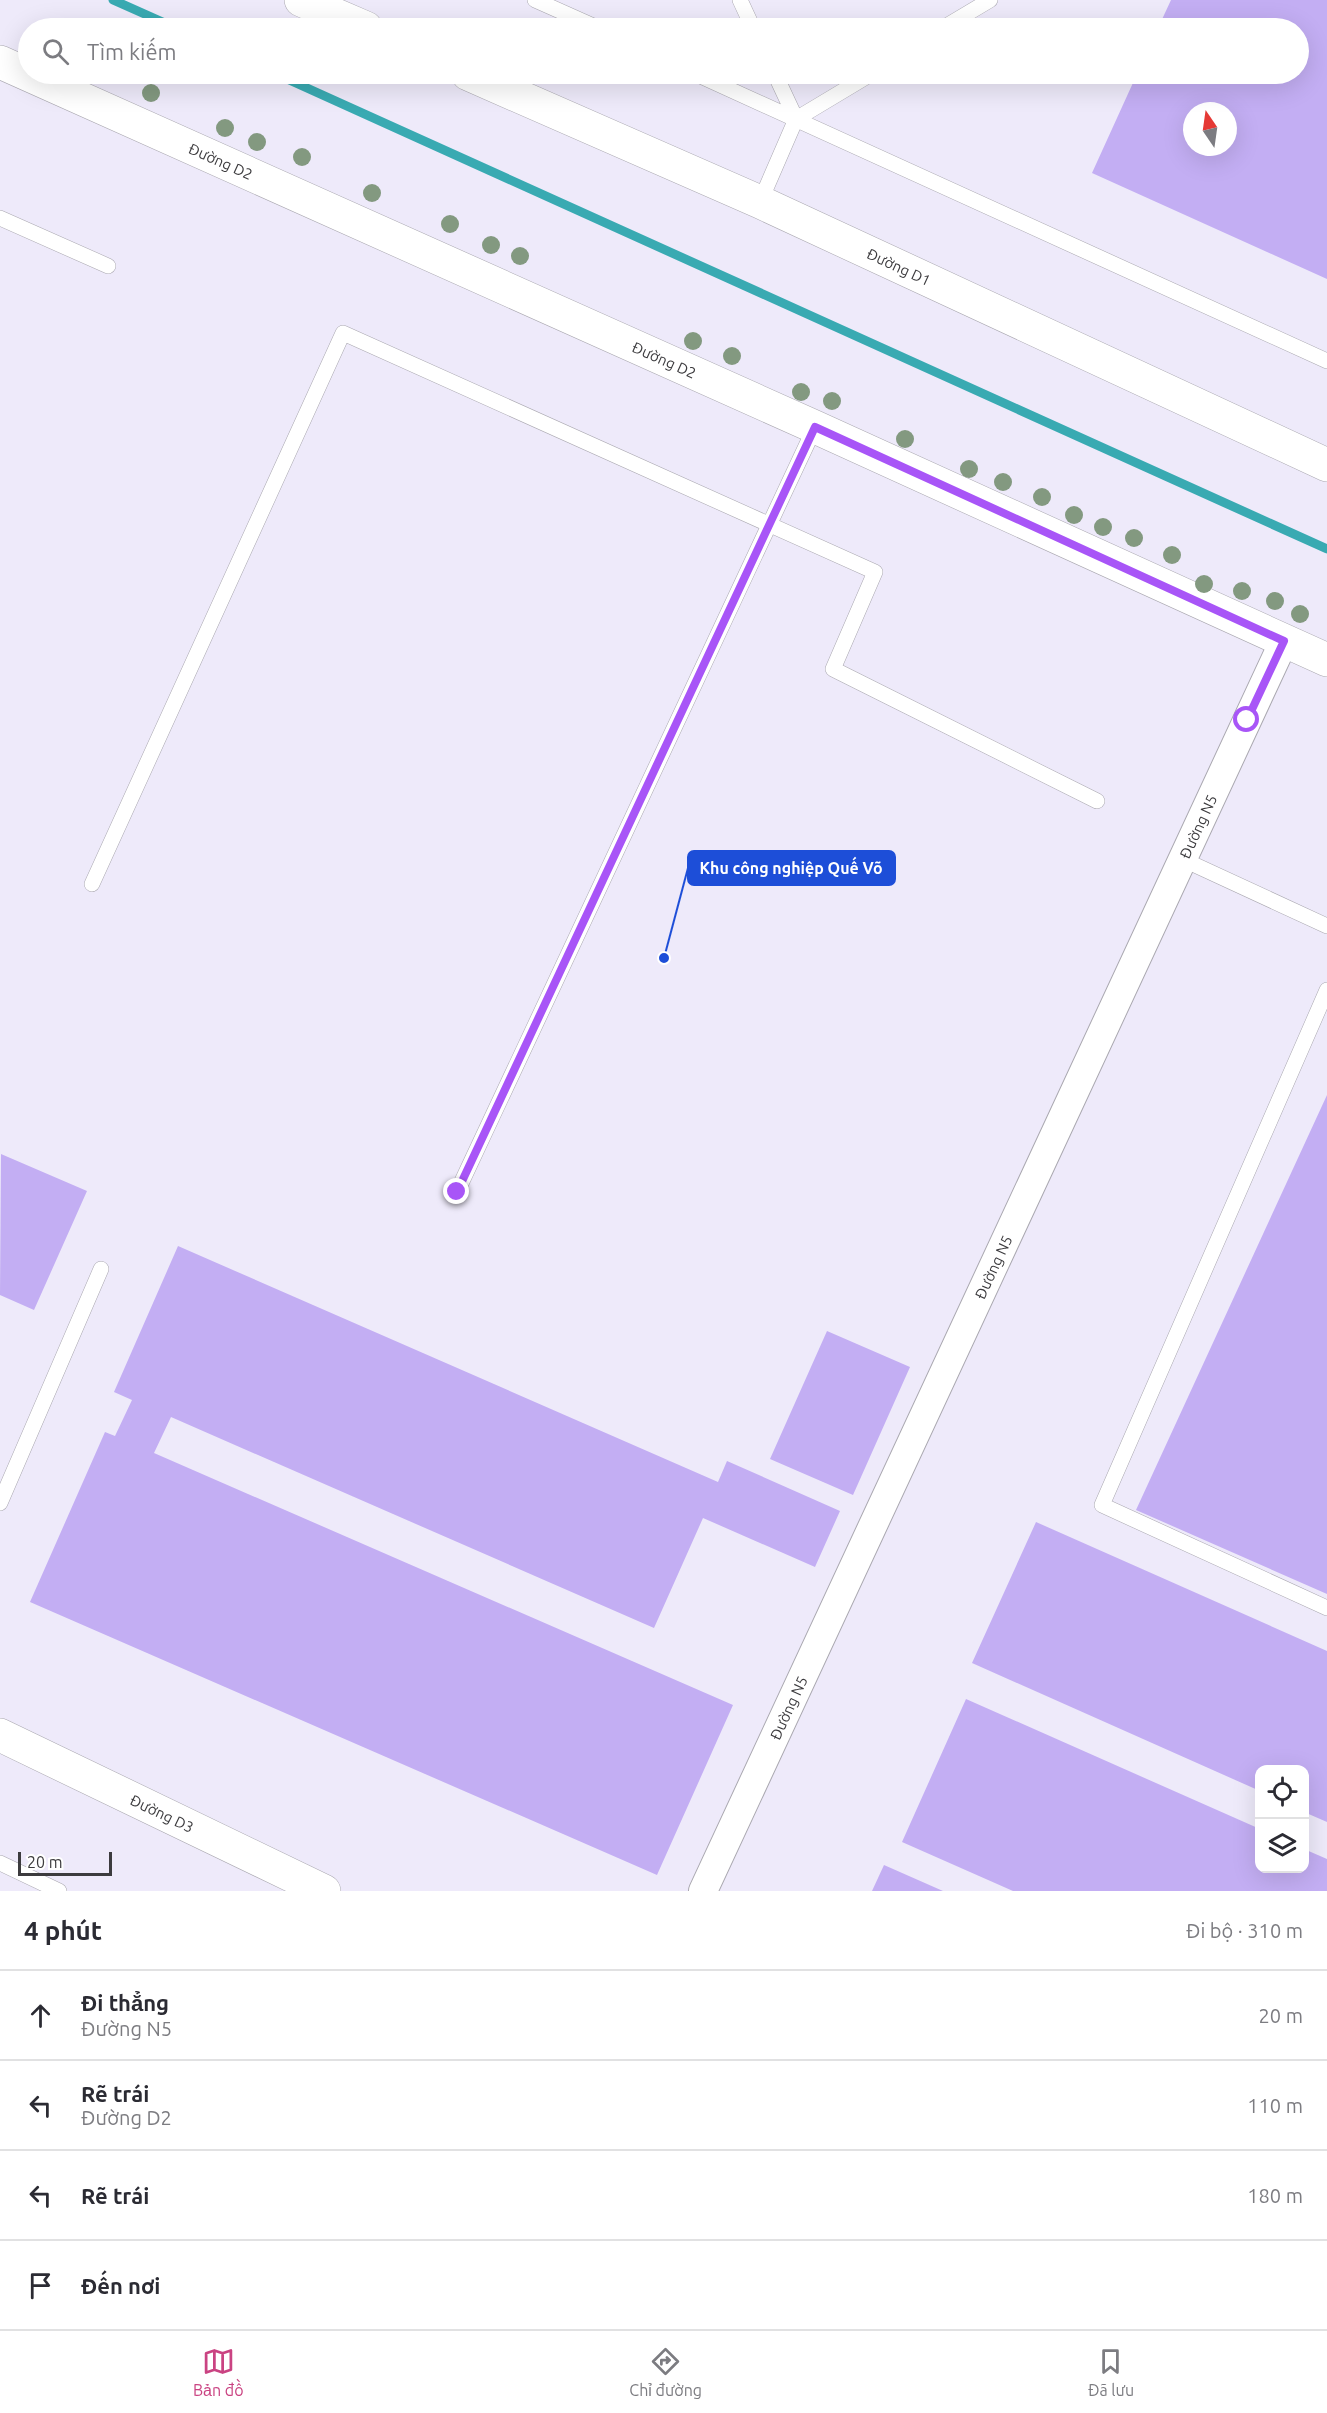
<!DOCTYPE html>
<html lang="vi">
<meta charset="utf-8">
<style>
:root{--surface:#fff;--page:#f7f7f7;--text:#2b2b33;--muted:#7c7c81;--line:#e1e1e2;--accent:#ca4382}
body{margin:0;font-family:Ubuntu,sans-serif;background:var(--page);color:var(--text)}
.controls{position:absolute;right:18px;bottom:18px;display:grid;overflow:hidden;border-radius:12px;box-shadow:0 6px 24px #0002}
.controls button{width:54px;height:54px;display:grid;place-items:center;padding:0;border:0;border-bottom:2px solid var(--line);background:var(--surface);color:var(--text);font:30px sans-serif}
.compass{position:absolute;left:1183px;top:102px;width:54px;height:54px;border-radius:50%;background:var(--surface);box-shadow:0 6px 24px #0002;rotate:347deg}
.scale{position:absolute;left:18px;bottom:15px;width:94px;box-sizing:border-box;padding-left:6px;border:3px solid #3c3b3e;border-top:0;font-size:16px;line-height:21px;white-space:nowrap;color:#3c3b3e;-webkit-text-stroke:4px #fff;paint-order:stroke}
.stop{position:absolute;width:18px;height:18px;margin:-14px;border:4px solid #a855f7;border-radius:50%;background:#fff}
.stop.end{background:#a855f7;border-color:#fff;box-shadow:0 2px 6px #0008}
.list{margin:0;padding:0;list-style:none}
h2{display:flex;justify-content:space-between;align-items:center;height:78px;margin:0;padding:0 24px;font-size:26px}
h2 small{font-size:20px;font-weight:400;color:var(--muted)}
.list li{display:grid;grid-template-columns:39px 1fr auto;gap:18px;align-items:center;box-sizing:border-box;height:90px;padding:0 24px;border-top:2px solid var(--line)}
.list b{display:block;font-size:22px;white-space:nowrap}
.list p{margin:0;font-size:20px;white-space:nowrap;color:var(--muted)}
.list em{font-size:20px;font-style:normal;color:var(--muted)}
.icon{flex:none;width:33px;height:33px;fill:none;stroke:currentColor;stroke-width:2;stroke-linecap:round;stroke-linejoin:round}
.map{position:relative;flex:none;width:1327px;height:1891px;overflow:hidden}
.search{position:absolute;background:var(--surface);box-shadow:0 6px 24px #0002;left:18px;right:18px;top:18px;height:66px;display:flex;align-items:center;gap:15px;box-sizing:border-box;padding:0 21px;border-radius:33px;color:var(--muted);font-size:22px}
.sheet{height:438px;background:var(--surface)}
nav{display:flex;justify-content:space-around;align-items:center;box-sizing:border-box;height:84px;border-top:2px solid var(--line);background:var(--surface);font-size:16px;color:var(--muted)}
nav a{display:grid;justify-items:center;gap:3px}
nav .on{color:var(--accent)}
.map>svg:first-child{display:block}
.built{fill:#eeeafa;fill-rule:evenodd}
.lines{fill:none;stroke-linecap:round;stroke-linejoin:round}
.stream{stroke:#39aab2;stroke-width:9}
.building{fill:#c3aef3;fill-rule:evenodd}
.lane-casing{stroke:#aaa8b0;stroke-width:16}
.street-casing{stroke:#aaa8b0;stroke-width:30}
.secondary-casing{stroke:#aaa8b0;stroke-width:34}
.lane{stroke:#fff;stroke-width:15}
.street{stroke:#fff;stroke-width:28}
.secondary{stroke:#fff;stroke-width:33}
.tree{fill:#839980}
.route{stroke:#a855f7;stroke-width:8}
.labels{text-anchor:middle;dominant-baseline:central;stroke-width:6;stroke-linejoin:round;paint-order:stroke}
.street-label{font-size:15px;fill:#3c3b3e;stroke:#fff}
.leader{fill:none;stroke:#1d4ed8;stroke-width:2}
.callout-dot{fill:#1d4ed8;stroke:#fff;stroke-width:2}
.callout{fill:#1d4ed8;stroke:#1d4ed8;stroke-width:2}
.callout-label{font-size:16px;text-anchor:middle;font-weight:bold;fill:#fff}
</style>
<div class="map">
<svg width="1327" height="1891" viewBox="0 0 1327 1891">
<rect width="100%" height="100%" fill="#f7f5fd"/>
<path class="built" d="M0,0H1327V1891H0ZM28,28H1298V74H28ZM1192,111H1228V147H1192ZM1260,1770H1304V1868H1260Z"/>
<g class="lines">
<path class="stream" d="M113,0L176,28
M276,74L1327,549"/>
</g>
<path class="building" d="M1171,0H1327V279L1092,173L1137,74H1298V28H1158ZM1192,111H1228V147H1192Z
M1327,1095V1594L1136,1510Z
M1,1154L87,1191L34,1310L0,1295Z
M178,1246L718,1482L727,1461L840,1511L815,1567L703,1518L654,1628L171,1417L154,1453L733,1705L657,1875L30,1602L105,1432L115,1436L132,1400L114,1392Z
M827,1331L910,1367L853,1495L770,1459Z
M1036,1522L1327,1651V1822L1304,1812V1770H1260V1791L972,1663Z
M966,1699L1260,1829V1868H1304V1849L1327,1859V1891H1013L902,1842Z
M884,1865L943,1891H872Z"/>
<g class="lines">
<g class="lane-casing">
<path id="lane" d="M535,0L598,28
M740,0L753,28
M943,28L990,0
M696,74L1327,361
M775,74L796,119
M760,202L796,119L871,74
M0,218L108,266
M1182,859L1327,926
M92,884L343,333L875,572L833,669L1097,801
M1327,990L1102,1505L1327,1608
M457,1192L815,427
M0,1503L101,1269
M0,1863L59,1891"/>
</g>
<g class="street-casing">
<g id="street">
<path id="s1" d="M703,1891L1284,641"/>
</g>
</g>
<g class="secondary-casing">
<g id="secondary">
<path d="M301,0L366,28"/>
<path id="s2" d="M0,62L815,427L1327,660"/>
<path id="s3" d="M468,74L760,202L1327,465"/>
<path id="s4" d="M0,1735L324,1891"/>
</g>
</g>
<use href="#lane" class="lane"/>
<use href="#street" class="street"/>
<use href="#secondary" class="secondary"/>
</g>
<g class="tree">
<circle cx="151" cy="93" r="9"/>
<circle cx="225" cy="128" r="9"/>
<circle cx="257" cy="142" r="9"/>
<circle cx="302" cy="157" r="9"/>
<circle cx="372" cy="193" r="9"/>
<circle cx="450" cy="224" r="9"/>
<circle cx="491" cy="245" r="9"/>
<circle cx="520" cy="256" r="9"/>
<circle cx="693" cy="341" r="9"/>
<circle cx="732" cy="356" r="9"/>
<circle cx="801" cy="392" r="9"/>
<circle cx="832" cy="401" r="9"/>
<circle cx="905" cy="439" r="9"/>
<circle cx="969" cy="469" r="9"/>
<circle cx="1003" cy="482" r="9"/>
<circle cx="1042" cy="497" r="9"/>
<circle cx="1074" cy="515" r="9"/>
<circle cx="1103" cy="527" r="9"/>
<circle cx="1134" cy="538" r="9"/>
<circle cx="1172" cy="555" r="9"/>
<circle cx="1204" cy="584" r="9"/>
<circle cx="1242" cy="591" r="9"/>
<circle cx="1275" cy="601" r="9"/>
<circle cx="1300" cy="614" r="9"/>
</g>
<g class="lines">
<path class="route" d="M457,1192L815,427L1284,641L1247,720"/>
</g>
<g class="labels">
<g class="street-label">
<text stroke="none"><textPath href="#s2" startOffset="242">Đường D2</textPath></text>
<text stroke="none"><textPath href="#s3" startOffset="472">Đường D1</textPath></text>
<text stroke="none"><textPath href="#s2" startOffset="728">Đường D2</textPath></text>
<text stroke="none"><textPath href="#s1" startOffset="1174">Đường N5</textPath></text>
<text stroke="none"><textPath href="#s1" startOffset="688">Đường N5</textPath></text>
<text stroke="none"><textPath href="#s1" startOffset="202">Đường N5</textPath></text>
<text stroke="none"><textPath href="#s4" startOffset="180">Đường D3</textPath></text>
</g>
</g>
<path class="leader" d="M664 958L688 868"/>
<circle class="callout-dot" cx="664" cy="958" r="6"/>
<rect class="callout" x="688" y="851" width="207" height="34" rx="6"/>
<g class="callout-label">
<text x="791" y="874">Khu công nghiệp Quế Võ</text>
</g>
</svg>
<div class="controls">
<button><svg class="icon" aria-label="locate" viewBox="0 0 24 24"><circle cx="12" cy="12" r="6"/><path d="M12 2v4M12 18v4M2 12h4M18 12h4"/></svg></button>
<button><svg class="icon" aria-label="layers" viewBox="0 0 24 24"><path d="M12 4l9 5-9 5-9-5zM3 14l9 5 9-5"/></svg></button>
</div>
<svg class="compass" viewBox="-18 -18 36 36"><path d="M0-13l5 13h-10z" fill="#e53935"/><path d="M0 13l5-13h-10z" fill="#7c7c81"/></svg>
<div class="scale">20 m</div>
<div class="stop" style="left:1247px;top:720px"></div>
<div class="stop end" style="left:457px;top:1192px"></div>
<div class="search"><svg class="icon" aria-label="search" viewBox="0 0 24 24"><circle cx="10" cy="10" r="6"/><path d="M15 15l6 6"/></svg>Tìm kiếm</div>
</div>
<section class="sheet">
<h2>4 phút<small>Đi bộ · 310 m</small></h2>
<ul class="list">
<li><svg class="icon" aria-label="ahead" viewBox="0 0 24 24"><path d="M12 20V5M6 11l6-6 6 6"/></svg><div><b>Đi thẳng</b><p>Đường N5</p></div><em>20 m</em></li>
<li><svg class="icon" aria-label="left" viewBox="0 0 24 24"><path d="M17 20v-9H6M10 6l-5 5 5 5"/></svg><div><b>Rẽ trái</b><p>Đường D2</p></div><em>110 m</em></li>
<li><svg class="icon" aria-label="left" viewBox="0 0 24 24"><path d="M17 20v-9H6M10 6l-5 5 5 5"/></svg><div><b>Rẽ trái</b></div><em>180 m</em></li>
<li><svg class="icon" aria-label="arrive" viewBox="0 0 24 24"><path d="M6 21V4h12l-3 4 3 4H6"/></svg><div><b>Đến nơi</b></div></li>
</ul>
</section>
<nav>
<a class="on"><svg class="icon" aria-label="map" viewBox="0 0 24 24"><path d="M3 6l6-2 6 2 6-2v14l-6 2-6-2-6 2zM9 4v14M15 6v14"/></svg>Bản đồ</a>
<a><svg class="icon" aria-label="directions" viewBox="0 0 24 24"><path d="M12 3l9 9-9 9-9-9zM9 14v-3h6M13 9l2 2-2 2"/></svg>Chỉ đường</a>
<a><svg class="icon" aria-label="saved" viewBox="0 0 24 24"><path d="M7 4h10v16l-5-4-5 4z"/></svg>Đã lưu</a>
</nav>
